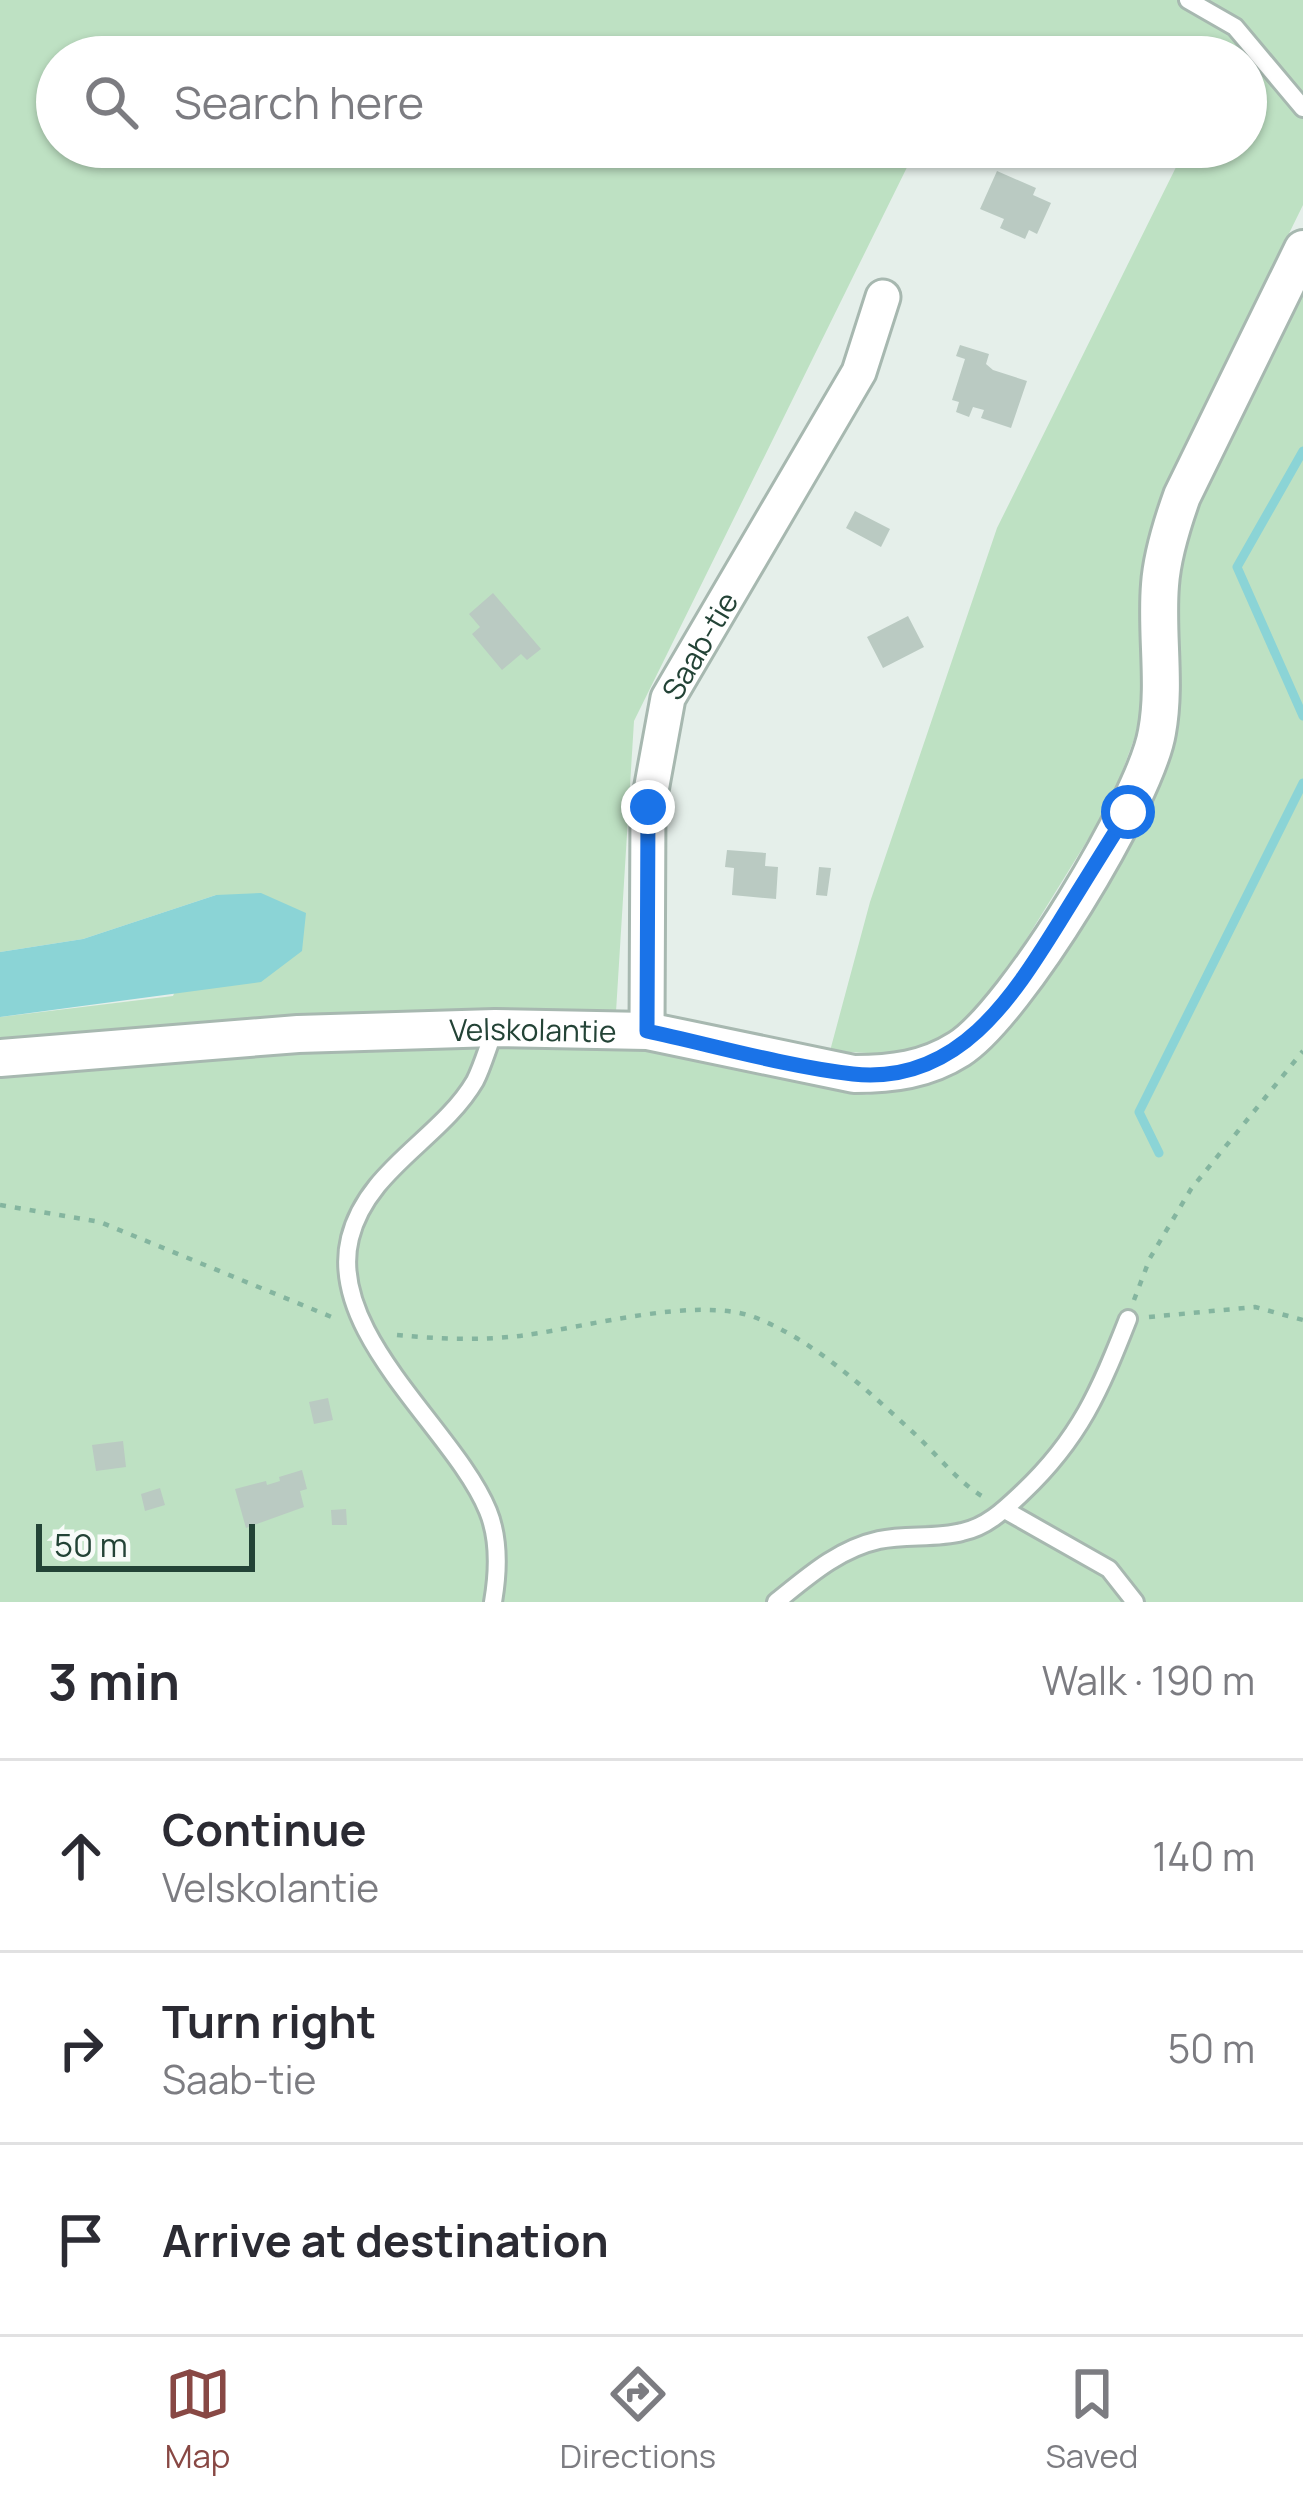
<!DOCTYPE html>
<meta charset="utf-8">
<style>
:root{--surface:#fff;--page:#f7f7f7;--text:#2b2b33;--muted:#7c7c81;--line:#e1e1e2;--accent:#884844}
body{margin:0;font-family:Manrope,sans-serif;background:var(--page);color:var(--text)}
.scale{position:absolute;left:36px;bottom:30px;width:219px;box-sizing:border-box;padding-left:12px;border:6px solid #234336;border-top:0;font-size:33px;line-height:42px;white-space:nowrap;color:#234336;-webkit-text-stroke:9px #f7fbf8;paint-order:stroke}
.stop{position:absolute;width:36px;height:36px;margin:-27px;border:9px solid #1a73e8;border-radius:50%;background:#fff}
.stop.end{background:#1a73e8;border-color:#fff;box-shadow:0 3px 12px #0008}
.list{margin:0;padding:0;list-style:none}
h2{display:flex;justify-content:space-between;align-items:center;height:156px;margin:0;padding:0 48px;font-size:51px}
h2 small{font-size:39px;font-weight:400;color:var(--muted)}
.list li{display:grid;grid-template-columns:78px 1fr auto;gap:36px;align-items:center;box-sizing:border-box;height:192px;padding:0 48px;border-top:3px solid var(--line)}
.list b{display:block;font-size:45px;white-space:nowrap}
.list p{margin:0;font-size:39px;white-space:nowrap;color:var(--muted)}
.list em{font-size:39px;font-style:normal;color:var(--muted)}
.icon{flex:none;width:66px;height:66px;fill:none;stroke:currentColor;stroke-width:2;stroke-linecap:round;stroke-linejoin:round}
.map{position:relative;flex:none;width:1303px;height:1602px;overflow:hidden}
.search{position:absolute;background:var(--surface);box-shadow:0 3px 9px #0004;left:36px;right:36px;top:36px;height:132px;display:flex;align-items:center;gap:30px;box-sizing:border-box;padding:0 42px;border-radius:66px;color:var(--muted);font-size:45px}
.sheet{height:732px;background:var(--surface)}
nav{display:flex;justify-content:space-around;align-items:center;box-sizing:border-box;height:168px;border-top:3px solid var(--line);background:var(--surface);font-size:33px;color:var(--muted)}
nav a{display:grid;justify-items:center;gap:6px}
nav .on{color:var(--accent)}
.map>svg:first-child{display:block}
.green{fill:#bee1c3}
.water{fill:#8bd4d6}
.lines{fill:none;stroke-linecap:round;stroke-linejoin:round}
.stream{stroke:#8bd4d6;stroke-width:9}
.building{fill:#bacac2}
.service-casing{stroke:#a7b8b0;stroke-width:22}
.minor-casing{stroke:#a7b8b0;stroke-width:39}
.tertiary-casing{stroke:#a7b8b0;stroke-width:42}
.path{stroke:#84b59f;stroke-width:4.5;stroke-dasharray:6 9;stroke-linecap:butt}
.service{stroke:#fff;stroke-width:16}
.minor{stroke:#fff;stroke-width:33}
.tertiary{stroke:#fff;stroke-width:36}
.route{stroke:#1a73e8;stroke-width:15}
.labels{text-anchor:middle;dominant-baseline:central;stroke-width:12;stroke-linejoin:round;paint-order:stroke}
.street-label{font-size:30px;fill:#234336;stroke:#f7fbf8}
</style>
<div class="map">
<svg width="1303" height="1602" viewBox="0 0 1303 1602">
<rect width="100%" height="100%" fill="#e5efea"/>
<path class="green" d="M0,0H1303V205L1164,488L1140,580L1142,695L1137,731L1111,802L1008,969L973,1011L950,1032L911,1051L886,1054L830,1051L870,902L997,528L1186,147H1246V57H988L966,49L961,57H57V147H917L634,721L616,1012C409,1007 206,1022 0,1038V1017L173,996L216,895L83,939L0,952Z
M1303,290V1602H0V1077L371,1046L645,1051L867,1095L928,1084L970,1063L1000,1037L1023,1009L1142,819L1175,584L1186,530Z"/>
<path class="water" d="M261,893L306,913L302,951L261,982L0,1017V952L83,939L216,895Z"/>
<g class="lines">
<path class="stream" d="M1303,451L1237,567L1303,716
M1159,1153L1139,1112L1303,783"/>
</g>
<path class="building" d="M997,171L1036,188L1033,195L1051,203L1037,234L1029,230L1025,239L1000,228L1004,219L980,209Z
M960,345L989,354L986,364L993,370L1027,381L1011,428L981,418L984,410L973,407L969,417L956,412L959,402L952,400L965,359L956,356Z
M855,511L890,529L881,547L846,528Z
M493,593L541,649L527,660L521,654L502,670L472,634L480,627L469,614Z
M908,616L924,647L883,668L867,637Z
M727,850L766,853L765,866L778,867L776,899L732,895L734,868L725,867Z
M819,867L831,868L827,896L816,895Z
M328,1398L333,1420L314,1424L309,1402Z
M123,1441L126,1467L96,1471L92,1445Z
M302,1470L307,1489L300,1491L304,1507L246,1528L235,1489L266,1481L267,1485L280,1481L279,1477Z
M160,1488L165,1505L145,1511L141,1494Z
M346,1509L347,1525H332L331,1510Z"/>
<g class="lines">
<g class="service-casing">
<path id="service" d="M1188,0L1235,27L1303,108
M1005,1510L1109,1569L1135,1602
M493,1602C498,1573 499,1538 488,1511C455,1430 326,1334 350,1238C367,1169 441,1139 475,1081C483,1065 488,1046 495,1029
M776,1602C807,1577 838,1549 879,1540C906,1534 935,1539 962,1532C987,1527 1005,1509 1023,1492C1080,1438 1100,1390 1128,1319"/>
</g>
<g class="minor-casing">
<g id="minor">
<path id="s1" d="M647,1031L648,807L668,698L859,372L883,297"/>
</g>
</g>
<g class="tertiary-casing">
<g id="tertiary">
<path id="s2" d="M0,1058L298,1034L495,1028L647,1031L854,1074C892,1074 926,1070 959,1049C1016,1013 1146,799 1157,732C1166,683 1156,634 1160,585C1162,555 1172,524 1182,496L1303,249"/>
</g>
</g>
<path class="path" d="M0,1205L100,1222L334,1318
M1134,1300L1150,1258L1191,1189L1303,1051
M1149,1317L1255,1307L1303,1320
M397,1335C438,1339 485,1341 526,1335C587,1327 696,1296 754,1317C816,1341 869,1392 917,1436C939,1457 958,1482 985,1498"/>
<use href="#service" class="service"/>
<use href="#minor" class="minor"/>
<use href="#tertiary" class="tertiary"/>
</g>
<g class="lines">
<path class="route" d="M648,807L647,1031C712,1045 789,1067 853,1074C958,1085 1012,998 1060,921C1083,884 1105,848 1128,812"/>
</g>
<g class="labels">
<g class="street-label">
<text stroke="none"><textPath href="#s1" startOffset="396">Saab-tie</textPath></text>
<text stroke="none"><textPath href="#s2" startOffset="534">Velskolantie</textPath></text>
</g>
</g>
</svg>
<div class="scale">50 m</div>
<div class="stop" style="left:1128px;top:812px"></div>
<div class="stop end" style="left:648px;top:807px"></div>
<div class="search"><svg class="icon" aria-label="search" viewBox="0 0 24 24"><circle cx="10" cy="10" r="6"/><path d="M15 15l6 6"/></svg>Search here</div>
</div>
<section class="sheet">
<h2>3 min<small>Walk · 190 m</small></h2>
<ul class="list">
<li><svg class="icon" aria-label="ahead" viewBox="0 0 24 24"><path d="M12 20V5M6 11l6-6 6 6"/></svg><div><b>Continue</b><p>Velskolantie</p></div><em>140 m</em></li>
<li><svg class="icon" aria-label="right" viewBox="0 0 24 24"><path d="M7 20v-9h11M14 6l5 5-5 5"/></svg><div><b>Turn right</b><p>Saab-tie</p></div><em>50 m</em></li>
<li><svg class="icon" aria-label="arrive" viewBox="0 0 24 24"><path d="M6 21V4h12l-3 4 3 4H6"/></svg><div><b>Arrive at destination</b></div></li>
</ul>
</section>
<nav>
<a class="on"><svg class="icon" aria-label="map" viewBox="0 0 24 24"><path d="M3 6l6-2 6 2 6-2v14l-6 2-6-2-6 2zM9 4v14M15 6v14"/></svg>Map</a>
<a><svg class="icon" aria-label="directions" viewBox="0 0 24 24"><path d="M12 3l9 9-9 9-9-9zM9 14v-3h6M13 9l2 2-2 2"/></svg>Directions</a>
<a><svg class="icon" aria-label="saved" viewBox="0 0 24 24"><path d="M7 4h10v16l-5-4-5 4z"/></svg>Saved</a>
</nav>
